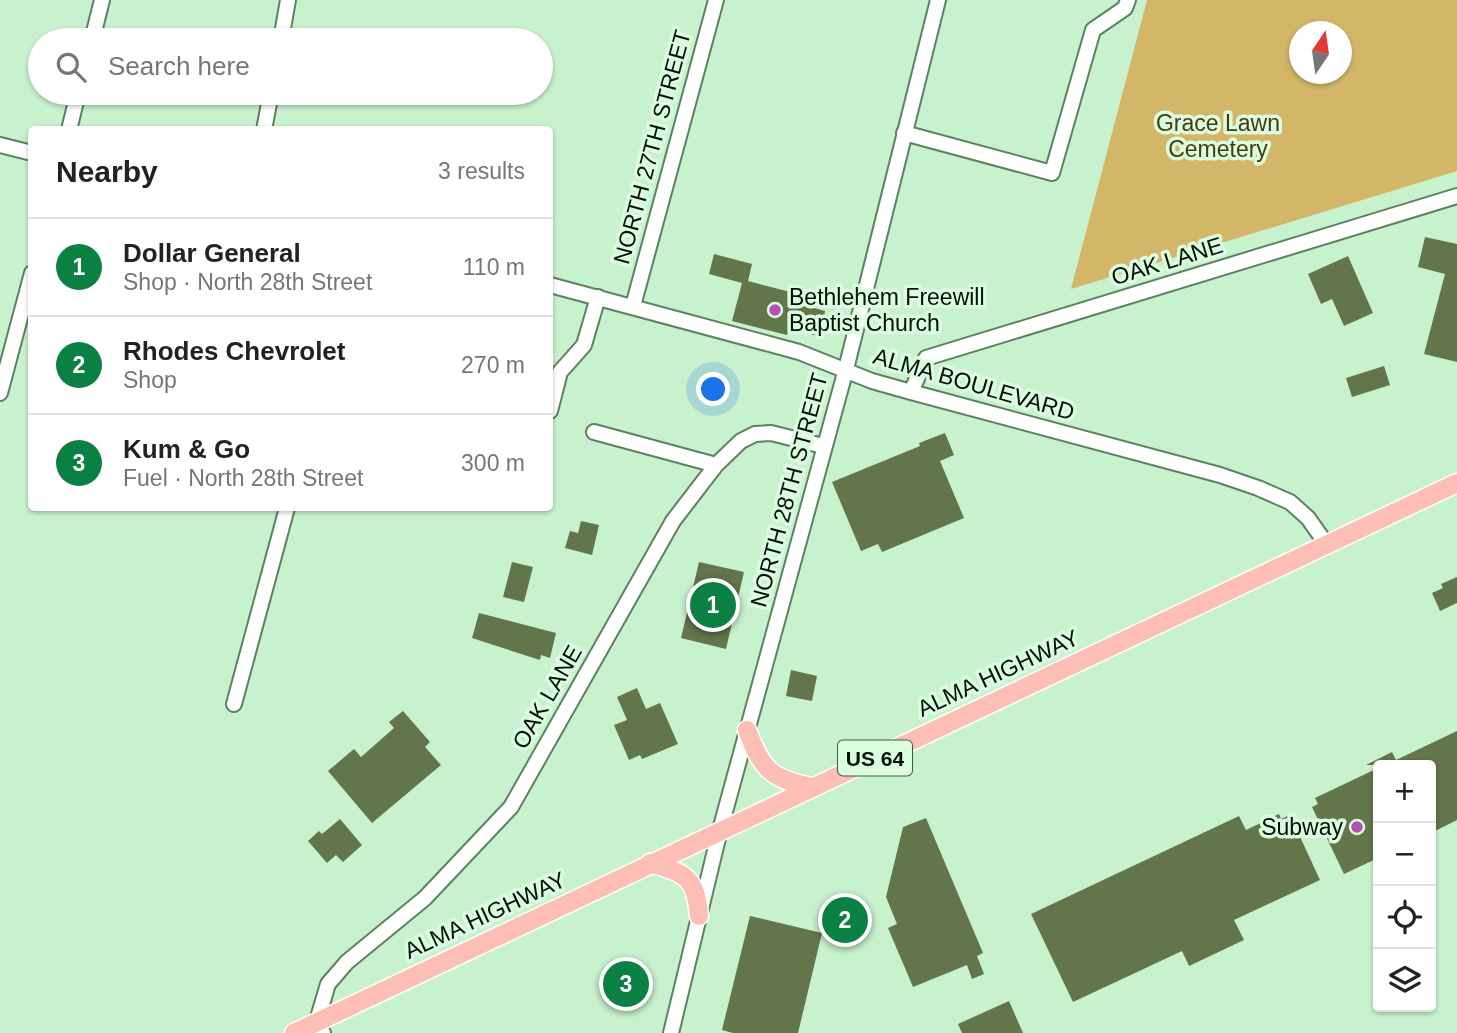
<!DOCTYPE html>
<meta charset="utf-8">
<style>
:root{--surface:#fff;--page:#f2f2f2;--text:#222;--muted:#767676;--line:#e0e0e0;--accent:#0b8043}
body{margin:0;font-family:Arial,sans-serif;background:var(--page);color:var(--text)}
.controls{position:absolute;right:21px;bottom:21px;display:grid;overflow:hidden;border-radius:7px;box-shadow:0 2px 5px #0004}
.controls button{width:63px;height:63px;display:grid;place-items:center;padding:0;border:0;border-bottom:2px solid var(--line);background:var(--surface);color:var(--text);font:35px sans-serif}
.compass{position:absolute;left:1289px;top:21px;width:63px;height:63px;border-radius:50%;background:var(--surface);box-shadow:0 2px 5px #0004;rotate:13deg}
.you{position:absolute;left:714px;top:390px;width:24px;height:24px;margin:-18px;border:5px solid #fff;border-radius:50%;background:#1a73e8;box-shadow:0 0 0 10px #1a73e833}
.badge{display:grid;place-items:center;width:46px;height:46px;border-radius:50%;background:var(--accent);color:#fff;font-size:23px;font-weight:700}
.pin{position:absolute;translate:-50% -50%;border:4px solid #fff;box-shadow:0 2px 7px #0006}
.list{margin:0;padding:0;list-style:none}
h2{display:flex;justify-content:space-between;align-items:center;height:91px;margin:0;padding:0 28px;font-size:30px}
h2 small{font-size:23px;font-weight:400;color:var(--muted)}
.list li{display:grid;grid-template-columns:46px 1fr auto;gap:21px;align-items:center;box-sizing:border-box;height:98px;padding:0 28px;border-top:2px solid var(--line)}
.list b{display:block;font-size:26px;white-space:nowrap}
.list p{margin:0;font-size:23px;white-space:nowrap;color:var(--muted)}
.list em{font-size:23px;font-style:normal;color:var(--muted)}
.icon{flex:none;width:38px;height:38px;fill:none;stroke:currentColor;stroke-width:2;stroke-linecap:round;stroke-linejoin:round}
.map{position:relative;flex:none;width:1457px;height:1033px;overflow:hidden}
.search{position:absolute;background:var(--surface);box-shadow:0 2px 5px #0004;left:28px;top:28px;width:525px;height:77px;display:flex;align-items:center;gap:18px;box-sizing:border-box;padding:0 24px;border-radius:38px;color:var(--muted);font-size:26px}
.panel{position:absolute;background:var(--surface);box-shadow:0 2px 5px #0004;left:28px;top:126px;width:525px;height:385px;border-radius:7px}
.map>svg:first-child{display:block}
.green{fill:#d4b669;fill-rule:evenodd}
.building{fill:#62754b}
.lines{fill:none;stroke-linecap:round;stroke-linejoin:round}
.minor-casing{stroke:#5c8261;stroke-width:18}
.major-casing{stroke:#fff;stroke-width:21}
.minor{stroke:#fff;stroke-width:14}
.major{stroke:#fdbeb6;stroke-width:18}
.poi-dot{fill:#b650b4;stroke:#dbfddf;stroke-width:2.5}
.labels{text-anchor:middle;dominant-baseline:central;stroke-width:7;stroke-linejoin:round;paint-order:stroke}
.shield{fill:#dbfddf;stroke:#445746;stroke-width:2}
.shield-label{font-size:21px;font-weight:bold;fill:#031005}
.park-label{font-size:23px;fill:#49390e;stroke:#dbfddf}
.street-label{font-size:23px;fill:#031005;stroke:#dbfddf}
.poi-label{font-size:23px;fill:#031005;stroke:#dbfddf;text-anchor:start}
</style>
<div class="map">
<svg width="1457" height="1033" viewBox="0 0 1457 1033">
<rect width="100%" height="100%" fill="#c8f2cd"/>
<path class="green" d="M1147,0H1457V171L1071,289ZM1300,32H1342V74H1300Z"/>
<path class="building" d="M1425,237L1457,244V362L1424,354L1445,274L1418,267Z
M714,254L752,264L748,281L798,294L796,303L825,311L824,317L828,318L823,337L789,329L787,335L732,321L742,283L709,274Z
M1348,256L1373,313L1344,326L1332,299L1321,304L1308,274Z
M1384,366L1390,385L1352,397L1346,378Z
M945,433L954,455L940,461L964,518L882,552L878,544L861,551L832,482L920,446L919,443Z
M581,521L599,525L592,555L565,548L570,531L578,533Z
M512,562L533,567L524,602L503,597Z
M699,562L744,572L726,649L681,638Z
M1457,577V603L1440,611L1432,593L1443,588L1441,584Z
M479,613L556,633L550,658L541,655L540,660L472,638Z
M791,670L817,676L812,701L786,696Z
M637,688L646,709L660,703L678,744L642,759L640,755L629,760L614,725L627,720L617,697Z
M403,711L430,742L425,747L441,765L372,823L328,771L354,749L361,757L394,728L389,722Z
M1457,731V820L1431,833V765H1366L1392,752L1396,760Z
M1378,768V858L1344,874L1312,807L1318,804L1315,798Z
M1279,814L1281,819L1290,815L1320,880L1234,920L1244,940L1189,966L1182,951L1073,1002L1031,914L1239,816L1246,830Z
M926,818L983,953L977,956L984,974L972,979L967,965L913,987L888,928L897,924L886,897L903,827Z
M340,819L362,845L343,862L336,855L327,863L308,841L319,831L322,834Z
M750,916L822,933L798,1033H733L722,1030Z
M1009,1001L1023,1033H962L958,1024Z"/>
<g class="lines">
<g class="minor-casing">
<path id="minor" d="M92,40L102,0
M281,40L288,0
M69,130L78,93
M264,130L271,93
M904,133L1052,173L1093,30L1125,8L1128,0
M0,145L32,153
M550,285L799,352L872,381L911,392L1220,475L1258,488L1290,502L1308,518L1327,545
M633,306L716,0
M911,392L926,358L1457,196
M0,393L32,273
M550,411L560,372L584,345L598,297
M594,432L716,465
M234,704L287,508
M323,1033L317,1021L328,984L347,962L425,898L511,807L673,521L716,465L741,441L755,434L771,433L823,446
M671,1033L720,830L846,369L938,0"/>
</g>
<g class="major-casing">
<path id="major" d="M747,730C762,769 770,779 812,787
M650,863C685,873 696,877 699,916
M294,1033L1457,483"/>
</g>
<use href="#minor" class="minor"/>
<use href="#major" class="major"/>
</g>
<g class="poi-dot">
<circle cx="775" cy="310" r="7"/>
<circle cx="1357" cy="827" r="7"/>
</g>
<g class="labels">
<rect class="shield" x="838" y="740.5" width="74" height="35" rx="5"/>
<g class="shield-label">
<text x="875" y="758">US 64</text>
</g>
<g class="park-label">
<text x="1218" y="123">Grace Lawn<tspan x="1218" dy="26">Cemetery</tspan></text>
</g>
<g class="street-label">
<text transform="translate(652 147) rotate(-75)">NORTH 27TH STREET</text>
<text transform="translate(1167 261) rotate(-17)">OAK LANE</text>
<text transform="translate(974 384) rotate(16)">ALMA BOULEVARD</text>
<text transform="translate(789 490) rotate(-75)">NORTH 28TH STREET</text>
<text transform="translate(998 673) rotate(-25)">ALMA HIGHWAY</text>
<text transform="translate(547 697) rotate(-60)">OAK LANE</text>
<text transform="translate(485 915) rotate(-25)">ALMA HIGHWAY</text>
</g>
<g class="poi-label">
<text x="789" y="297">Bethlehem Freewill<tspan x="789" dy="26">Baptist Church</tspan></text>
<text x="1343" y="827" text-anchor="end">Subway</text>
</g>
</g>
</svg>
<div class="controls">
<button>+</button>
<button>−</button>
<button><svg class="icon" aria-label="locate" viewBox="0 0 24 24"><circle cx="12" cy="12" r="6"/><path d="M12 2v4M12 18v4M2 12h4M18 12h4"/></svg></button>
<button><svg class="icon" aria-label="layers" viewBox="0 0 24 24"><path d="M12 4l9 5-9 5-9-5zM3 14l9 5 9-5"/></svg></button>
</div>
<svg class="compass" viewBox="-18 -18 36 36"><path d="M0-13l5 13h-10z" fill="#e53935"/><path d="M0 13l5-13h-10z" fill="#767676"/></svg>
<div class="you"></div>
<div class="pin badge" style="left:713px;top:605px">1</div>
<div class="pin badge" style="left:845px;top:920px">2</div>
<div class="pin badge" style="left:626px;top:984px">3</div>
<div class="search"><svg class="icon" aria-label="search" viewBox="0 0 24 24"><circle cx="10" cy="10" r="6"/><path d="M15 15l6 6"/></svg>Search here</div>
<section class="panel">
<h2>Nearby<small>3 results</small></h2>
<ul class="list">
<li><span class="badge">1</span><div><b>Dollar General</b><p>Shop · North 28th Street</p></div><em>110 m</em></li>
<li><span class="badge">2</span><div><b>Rhodes Chevrolet</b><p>Shop</p></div><em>270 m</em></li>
<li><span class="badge">3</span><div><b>Kum &amp; Go</b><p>Fuel · North 28th Street</p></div><em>300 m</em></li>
</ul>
</section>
</div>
